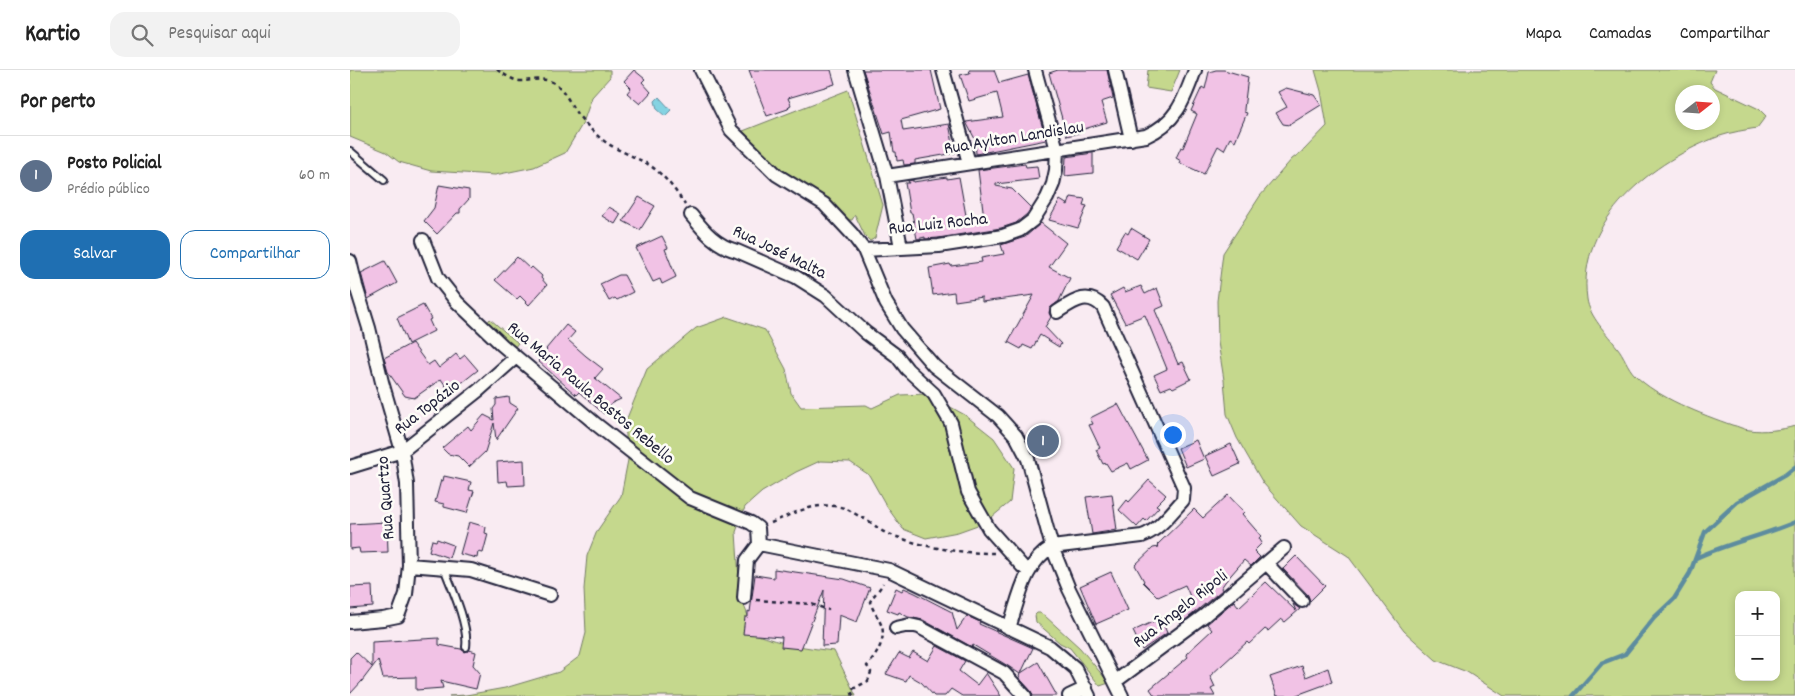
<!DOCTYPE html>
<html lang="pt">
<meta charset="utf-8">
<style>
:root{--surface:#fff;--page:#f2f2f2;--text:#222;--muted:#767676;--line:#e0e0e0;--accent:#1f6fb2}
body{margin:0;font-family:Dekko,sans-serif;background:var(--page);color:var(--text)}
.controls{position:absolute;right:15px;bottom:15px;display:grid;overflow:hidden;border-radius:10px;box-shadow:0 2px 8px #0003}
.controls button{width:45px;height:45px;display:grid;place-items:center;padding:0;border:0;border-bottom:1px solid var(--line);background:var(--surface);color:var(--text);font:25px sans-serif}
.compass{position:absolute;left:1325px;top:15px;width:45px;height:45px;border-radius:50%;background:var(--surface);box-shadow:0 2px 8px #0003;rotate:73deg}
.you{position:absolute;left:822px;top:364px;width:18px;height:18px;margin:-12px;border:4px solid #fff;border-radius:50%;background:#1a73e8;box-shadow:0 0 0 8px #1a73e833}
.badge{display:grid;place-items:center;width:32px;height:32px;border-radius:50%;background:var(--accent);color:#fff;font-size:16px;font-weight:700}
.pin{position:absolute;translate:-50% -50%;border:2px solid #fff;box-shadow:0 1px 5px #0006}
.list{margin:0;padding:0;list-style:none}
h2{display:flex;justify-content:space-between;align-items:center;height:65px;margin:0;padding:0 20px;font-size:21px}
h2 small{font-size:16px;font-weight:400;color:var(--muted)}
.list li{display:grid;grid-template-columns:32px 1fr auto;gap:15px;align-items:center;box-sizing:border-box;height:80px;padding:0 20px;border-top:1px solid var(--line)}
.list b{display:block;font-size:19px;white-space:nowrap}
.list p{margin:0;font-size:16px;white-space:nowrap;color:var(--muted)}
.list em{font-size:16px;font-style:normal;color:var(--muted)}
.actions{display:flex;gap:10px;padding:15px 20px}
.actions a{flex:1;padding:11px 0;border:1px solid var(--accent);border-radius:15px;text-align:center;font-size:18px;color:var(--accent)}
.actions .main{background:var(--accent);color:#fff}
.icon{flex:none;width:28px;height:28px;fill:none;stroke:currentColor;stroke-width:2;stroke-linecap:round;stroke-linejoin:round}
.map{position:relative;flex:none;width:1445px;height:626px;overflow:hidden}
header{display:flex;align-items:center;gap:30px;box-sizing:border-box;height:70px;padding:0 25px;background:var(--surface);border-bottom:1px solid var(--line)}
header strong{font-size:24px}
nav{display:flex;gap:28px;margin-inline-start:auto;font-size:18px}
.search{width:350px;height:45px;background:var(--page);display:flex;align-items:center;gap:12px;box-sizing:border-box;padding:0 18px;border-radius:15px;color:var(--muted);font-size:19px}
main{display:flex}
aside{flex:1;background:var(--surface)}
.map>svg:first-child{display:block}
.green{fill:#c5d88d;stroke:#747d64;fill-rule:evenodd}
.water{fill:#85d3e2;stroke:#5d8c9f}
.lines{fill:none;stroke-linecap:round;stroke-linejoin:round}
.stream{stroke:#5d8c9f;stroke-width:4.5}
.building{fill:#f1c2e5;stroke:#22223b}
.service-casing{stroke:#22223b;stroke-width:10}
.minor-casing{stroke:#22223b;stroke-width:16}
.path{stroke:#22223b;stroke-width:2.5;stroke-dasharray:4 4;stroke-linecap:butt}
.service{stroke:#fdfcf7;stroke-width:6}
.minor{stroke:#fdfcf7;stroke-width:12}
.labels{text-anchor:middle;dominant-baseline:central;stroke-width:5;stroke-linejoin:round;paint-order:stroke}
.street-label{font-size:18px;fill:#22223b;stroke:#fdfcf7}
</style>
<header>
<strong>Kartio</strong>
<div class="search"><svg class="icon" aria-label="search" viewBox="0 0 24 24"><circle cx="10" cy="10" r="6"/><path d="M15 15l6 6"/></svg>Pesquisar aqui</div>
<nav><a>Mapa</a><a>Camadas</a><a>Compartilhar</a></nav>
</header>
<main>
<aside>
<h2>Por perto<small></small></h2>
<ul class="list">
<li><span class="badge" style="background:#5c6f8a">1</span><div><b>Posto Policial</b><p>Prédio público</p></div><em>60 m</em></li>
</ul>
<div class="actions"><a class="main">Salvar</a><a>Compartilhar</a></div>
</aside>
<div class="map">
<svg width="1445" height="626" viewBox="0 0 1445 626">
<rect width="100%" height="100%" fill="#f9ebf2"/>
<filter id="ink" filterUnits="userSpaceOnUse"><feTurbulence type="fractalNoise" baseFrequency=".02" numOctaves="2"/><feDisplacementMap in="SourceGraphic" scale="10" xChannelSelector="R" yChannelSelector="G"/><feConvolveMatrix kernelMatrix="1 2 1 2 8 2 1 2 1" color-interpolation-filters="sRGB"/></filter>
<g filter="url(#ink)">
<path class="green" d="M0,0H260V7L242,27L233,53L215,83L184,97L145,105L81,101L49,92L36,82L0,67Z
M798,0H830L821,22L796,18Z
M965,0H1365L1360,12L1365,18L1409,39L1416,46L1407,58C1395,60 1382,62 1370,66C1304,90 1226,150 1237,229C1239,246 1257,264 1267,277C1274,285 1277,297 1285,305C1306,327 1353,345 1382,355C1388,356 1394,360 1400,360C1413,362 1432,360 1445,356V626H1154L1117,602L1086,590L1054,561L998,486L951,456L913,413L887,368L877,344L874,310L868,272L867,231L873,183L910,126L942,89L954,80L977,56L971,21ZM1332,22H1362V52H1332ZM1389,525H1426V607H1389Z
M498,20L533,135L525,168L520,171L515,166L505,145L502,150H499L475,127L437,105L393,61Z
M377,247L415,260L436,299L441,323L451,337L516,335L522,338L550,325L577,324L615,345L644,368L664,398L660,432L636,452L608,462L576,468L553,459L537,437L519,405L500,392L470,391L446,402L412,422L395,437L386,462L390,525L405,564C431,574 457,578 484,581L506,626H99L116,625L155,618L209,602L230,586L236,563L234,519L237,486L247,461L271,426L278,390L275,353L297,299L346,258Z
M140,249L168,273L164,278L136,254Z
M687,543H690L695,546L730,578L759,613L750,616L720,578L710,573L686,552L685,545Z"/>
<path class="water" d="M309,27L321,40L315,46L307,39L305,31Z"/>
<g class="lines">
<path class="stream" d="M1346,488C1378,473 1413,466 1445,452
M1223,626L1252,593L1275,584L1304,548L1324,529L1340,503L1355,462L1387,432L1435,405L1445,397"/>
</g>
<path class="building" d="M284,0L295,9L292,12L301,22L290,34L277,23L281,18L274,11Z
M399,0H481L485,14L438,28L441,35L439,36L438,39L417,46Z
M513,0H581L590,39L551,50L553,61L599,54L605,83L565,90V94L554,95L553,90L547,91L546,82H544L541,62L534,64Z
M619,0H644L649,13L678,5L696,70L626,84L625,69L616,52L653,47L647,23L619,31L610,5L620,3Z
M708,0H757L763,28L751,32L757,52L731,60L732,62L717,66L699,3Z
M866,0H874L898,7L894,39V42L897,43L885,71L880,68L874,80L868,76L854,104L830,93L831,91L826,88L831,77L833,78L847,44L841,41L852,17L855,19L859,2Z
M936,18L964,25L971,35L939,55L933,54L926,43L937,37L928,22Z
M743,83V103L715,106L716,87Z
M675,94L676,97L687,96L689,109L646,114V116L662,119L681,138L677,144L666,153L651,158L588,168L575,169V167L567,169L562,143H560L555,113H559L558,111L563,110V112L597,107V109L609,107L617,151L634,148L628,100Z
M89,115L119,120V129L110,139V143H107L87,164L74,151L84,138Z
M289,127L305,136L290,160L273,151Z
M721,127L735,129L733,135L737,136L728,158L699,150L710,130L718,135Z
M259,137L271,144L265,154L252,146Z
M691,153L716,173L699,197L720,208L709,231L700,238L699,243L701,247L695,257L711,274L709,277L690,265L682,279L673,275L671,279L658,272L684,225L632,232V227L605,231L604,222L583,225L579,198L600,194L601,196L632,192L631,188L654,184L651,175L675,167Z
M781,158L799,169L787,189L766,177L775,162L778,164Z
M312,166L318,178L315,179L326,207L312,214L310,209L303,212L286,178Z
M167,187L180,199L182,197L192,206L191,208L197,215L179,235L170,226L167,229L145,210Z
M35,191L47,213L18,229L11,203Z
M269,205H274L283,222L267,230L265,228L259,231L250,214Z
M791,216L795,224L807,218L814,236L805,240L828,294L833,292L841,309L823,318L821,316L811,320L804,305L817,299L795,245L775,253L760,225L773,218L775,222Z
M73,235L81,249L79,250L84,261L58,274L47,248Z
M216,255L225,262L218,270L236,286L253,299L245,308L271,329L262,333L254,344L229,322L226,325L188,291L197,280L196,279Z
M62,273L78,295L84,291L89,298L106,284L110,289L115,285L128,300L100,322L91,309L64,328L55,326L38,302L34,288Z
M159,327L160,333L168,338L146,370L144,353L135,382L119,397L108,386L98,384L92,378L118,356L121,360L134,345L144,350L143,339L146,335V329Z
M768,334L798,390L781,399L778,393L761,401L756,393L753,394L746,380L750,378L739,355L743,354L740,348Z
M694,358L705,378L691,385L680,365Z
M846,370L854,389L836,397L828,378Z
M881,374L890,394L864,406L855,386Z
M174,390L175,415L158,416L157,411L148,412L147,392Z
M94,406L121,412L119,420L124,421L117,443L94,437V434L85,432L91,410L93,411Z
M799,410L816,425L806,435L809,437L796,451L794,449L787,457L769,440L777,430L779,432Z
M762,424L767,460L742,464L736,427Z
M878,425L894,442L892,444L911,466L909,468L912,473L904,481L910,487L901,496L894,490L875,512L871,518L872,520L833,552L823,542L843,533L835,515L808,527L793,512L794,511L785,495L803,478L809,477L807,475L844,439L853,448Z
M37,452L38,482L10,483L9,478L0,479V454Z
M119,452L136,457L135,463L138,464L133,483L128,482L127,488L110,484Z
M87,469L103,475L99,488L79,481L82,470L86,471Z
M946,486L975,516L960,531L958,525L933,499Z
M424,499L494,509L520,518L507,552L489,545L487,575L472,576L474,520L451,579L431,577L432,567L393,564L395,547H398V541L400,542L405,505L424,508Z
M761,502L778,540L746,554L730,516Z
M916,512L946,541L943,534L950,539L935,552L931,549L918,561L915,559L899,574L897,572L860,606L865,617L861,619L865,626H805L800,619L838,587L836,584L862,560L857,554L884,531L889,537Z
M22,516L23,537L0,539V517Z
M546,518L552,521L554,518L565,523L602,542L607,560L617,546L630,552L629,554L683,578L671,603L688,592L707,626H683L681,621L671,610L669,605L670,604L658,596L623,575L622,577L573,550L558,547L549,542L548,544L537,540Z
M811,548L817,563L792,580L783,561Z
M89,568V575L111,579L115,582L119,580L126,582L123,595L130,603L126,619L91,611L93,618L66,620V607L33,608L28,590L12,611L0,624V588L6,582L22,597V572Z
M587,576L615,591L609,601L627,615L636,603L651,626H612L601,619L595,626H584L571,612L559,605L556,611L536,604L549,583L559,588L563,582L578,591Z
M952,596L956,607L978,598L982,612L944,626H927L920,607Z"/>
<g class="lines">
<g class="service-casing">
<path id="service" d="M0,81L34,110
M94,498C102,518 119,556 116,577"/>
</g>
<g class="minor-casing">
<path id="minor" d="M351,0L381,60L427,105L474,134L502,164L514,180L536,233L552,259L584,296L648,346L666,366L678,389L702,477L719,519L772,626
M505,0L537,106L551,177
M593,0L619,93
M765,0L781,69
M537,106L796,66C827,52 834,30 845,0
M341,145C354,161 366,176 387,181L446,207L476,226L516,263L547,286L557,299L584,324L601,353L618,422L639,459L672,496L678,501
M73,170L88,208L107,232L152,275L247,355L340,428L401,453L408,458L409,474
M514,180L589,176L653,166L670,160L683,150L697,128L703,114L706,100L707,80L685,0
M0,191L6,216L19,258L32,312L52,381L57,414L59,495L56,524L48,546L33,549L0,552
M0,397L52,381L129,320L166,287
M917,494L952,531
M59,495L121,500L200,525
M394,528L397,490L409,474L539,500L700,577L725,598L739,626
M546,558L560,555L569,557L654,603L675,626
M659,558C669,529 674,493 702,477L792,466C809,460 821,443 833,430L834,418L753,237C737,220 723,232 707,242
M766,611L855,545L934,478
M719,626L736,618"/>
</g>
<path class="path" d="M147,0C154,4 163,11 171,11C181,11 192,7 202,12C214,17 220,35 228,45C234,52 242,61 249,67C263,79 281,85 296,93C313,103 325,119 335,135
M421,453C444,443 468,430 494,438C502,441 509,447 517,450C524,454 529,460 536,463C573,477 604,483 644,483
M406,530L461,534L479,540
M503,626L501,620L518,611L521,602L517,596C525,588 536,570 532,557C529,548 523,541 520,532C523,525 530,520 533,513"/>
<use href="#service" class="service"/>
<use href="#minor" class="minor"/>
</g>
</g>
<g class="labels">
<g class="street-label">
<text transform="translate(664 69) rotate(-9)">Rua Aylton Landislau</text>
<text transform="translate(588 155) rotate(-6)">Rua Luiz Rocha</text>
<text transform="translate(429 183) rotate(26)">Rua José Malta</text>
<text transform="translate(240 324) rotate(40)">Rua Maria Paula Bastos Rebello</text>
<text transform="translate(78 338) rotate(-38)">Rua Topázio</text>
<text transform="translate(37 428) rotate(-94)">Rua Quartzo</text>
<text transform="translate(831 540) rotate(-38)">Rua Ângelo Ripoli</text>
</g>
</g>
</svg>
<div class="controls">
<button>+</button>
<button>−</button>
</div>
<svg class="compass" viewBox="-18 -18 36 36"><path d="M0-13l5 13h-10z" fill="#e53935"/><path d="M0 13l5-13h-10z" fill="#767676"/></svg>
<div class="you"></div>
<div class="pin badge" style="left:693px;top:371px;background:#5c6f8a">1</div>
</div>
</main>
